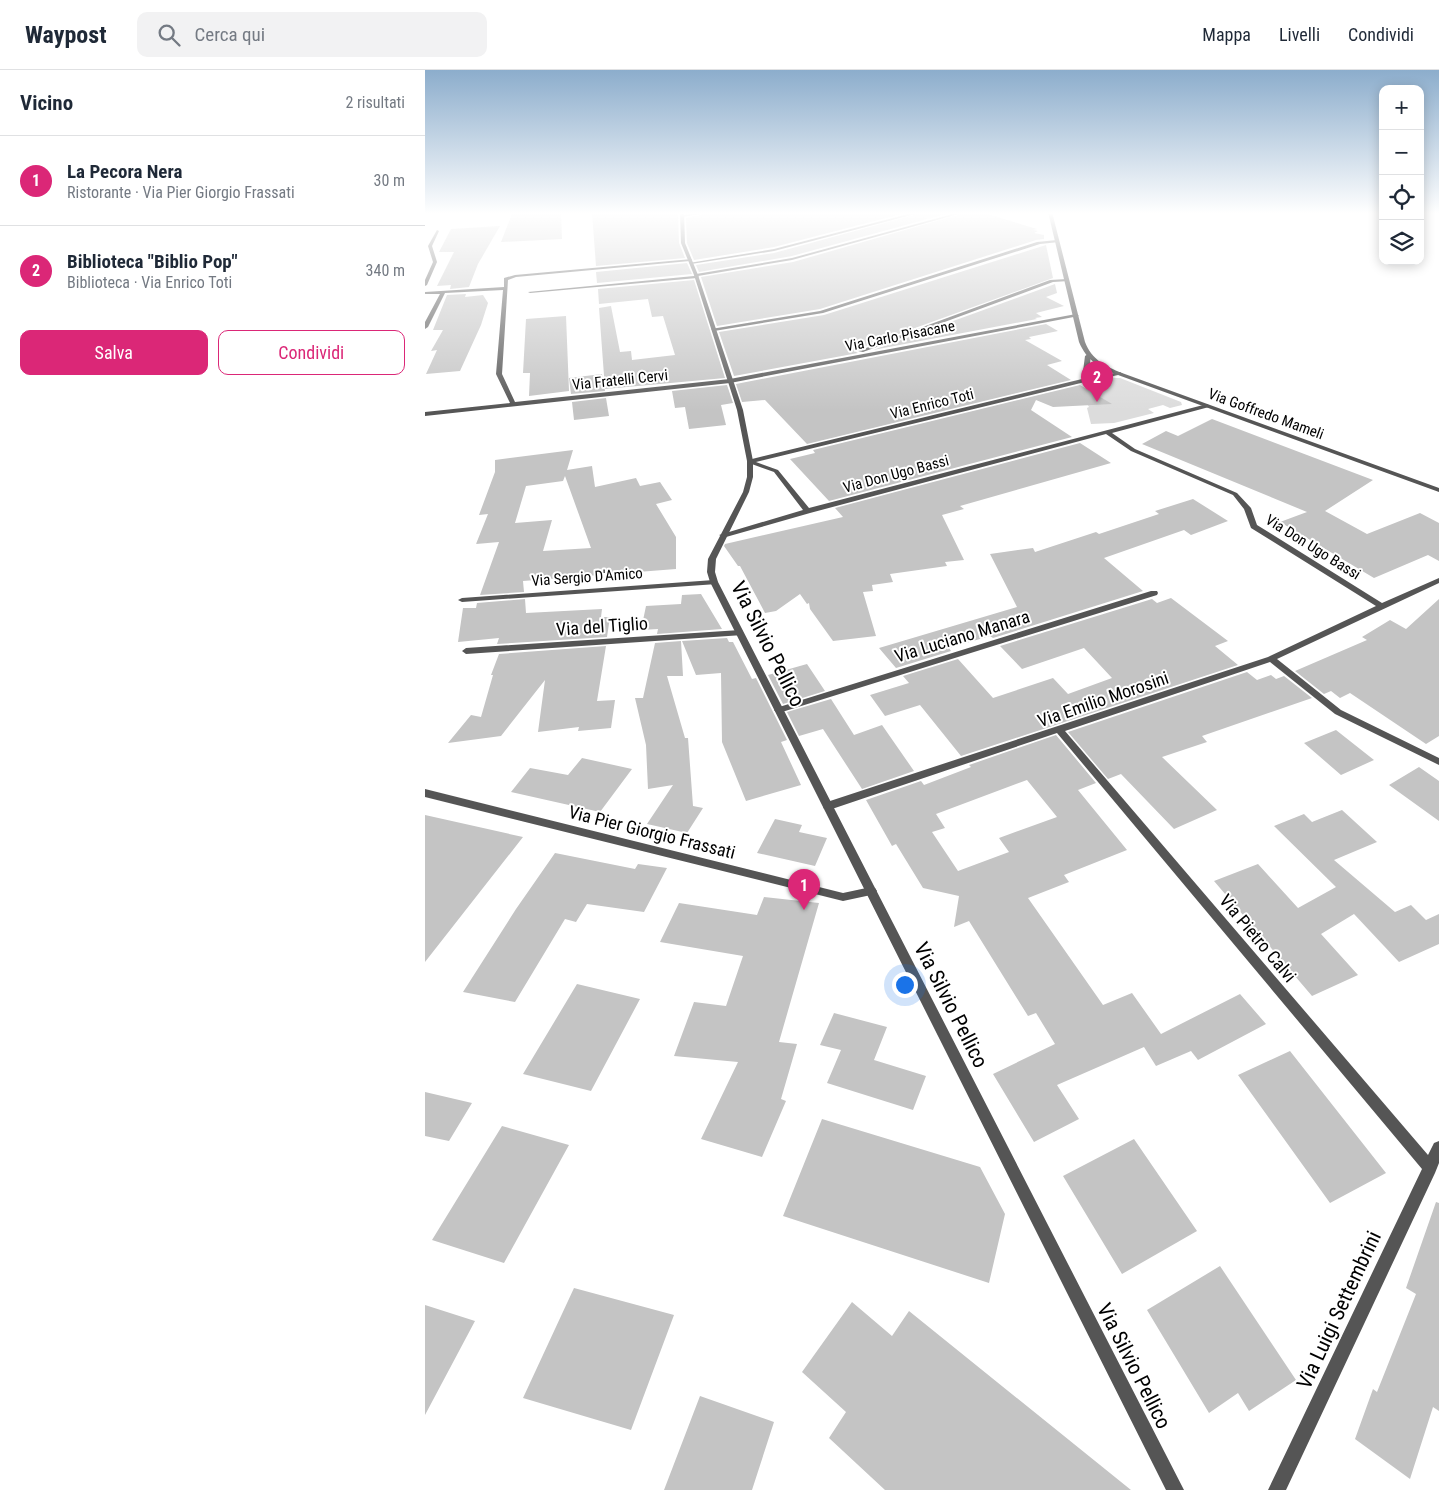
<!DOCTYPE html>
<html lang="it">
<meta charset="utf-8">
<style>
:root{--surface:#fff;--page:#f2f2f3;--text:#1f2937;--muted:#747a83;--line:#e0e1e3;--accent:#db2777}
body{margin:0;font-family:"Roboto Condensed",sans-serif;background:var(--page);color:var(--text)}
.controls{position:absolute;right:15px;top:15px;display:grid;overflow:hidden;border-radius:10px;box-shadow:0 2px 12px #0003}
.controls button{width:45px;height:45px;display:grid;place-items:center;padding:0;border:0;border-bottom:1px solid var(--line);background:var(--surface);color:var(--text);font:25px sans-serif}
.you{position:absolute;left:479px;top:914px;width:18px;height:18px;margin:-12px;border:4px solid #fff;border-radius:50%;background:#1a73e8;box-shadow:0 0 0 8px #1a73e833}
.badge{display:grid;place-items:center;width:32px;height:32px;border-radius:50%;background:var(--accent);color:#fff;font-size:16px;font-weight:700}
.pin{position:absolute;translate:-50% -41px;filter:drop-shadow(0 1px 2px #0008)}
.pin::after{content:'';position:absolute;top:26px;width:18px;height:15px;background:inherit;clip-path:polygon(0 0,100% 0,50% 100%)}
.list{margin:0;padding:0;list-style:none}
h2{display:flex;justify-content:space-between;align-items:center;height:65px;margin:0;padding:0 20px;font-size:21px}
h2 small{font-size:16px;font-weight:400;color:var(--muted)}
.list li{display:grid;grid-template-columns:32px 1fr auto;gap:15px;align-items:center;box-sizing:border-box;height:90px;padding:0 20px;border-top:1px solid var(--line)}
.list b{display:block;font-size:19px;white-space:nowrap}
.list p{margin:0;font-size:16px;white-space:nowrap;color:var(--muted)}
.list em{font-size:16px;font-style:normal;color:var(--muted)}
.actions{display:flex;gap:10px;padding:15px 20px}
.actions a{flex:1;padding:11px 0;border:1px solid var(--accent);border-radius:10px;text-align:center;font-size:18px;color:var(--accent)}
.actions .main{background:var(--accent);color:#fff}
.icon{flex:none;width:28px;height:28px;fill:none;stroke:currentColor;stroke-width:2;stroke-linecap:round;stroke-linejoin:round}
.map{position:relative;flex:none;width:1014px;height:1420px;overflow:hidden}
header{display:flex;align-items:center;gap:30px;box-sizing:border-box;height:70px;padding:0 25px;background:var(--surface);border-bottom:1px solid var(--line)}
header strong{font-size:24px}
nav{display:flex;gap:28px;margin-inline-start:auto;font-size:18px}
.search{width:350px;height:45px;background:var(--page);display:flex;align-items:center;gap:12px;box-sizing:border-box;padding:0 18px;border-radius:10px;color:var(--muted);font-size:19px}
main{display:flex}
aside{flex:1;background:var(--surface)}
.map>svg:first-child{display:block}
.green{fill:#dcdcdc}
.building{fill:#c4c4c4;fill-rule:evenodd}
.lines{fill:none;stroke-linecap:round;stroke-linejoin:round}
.minor{fill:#555;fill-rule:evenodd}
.tertiary{fill:#555;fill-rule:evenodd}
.labels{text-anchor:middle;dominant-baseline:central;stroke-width:4;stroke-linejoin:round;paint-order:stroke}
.far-street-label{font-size:15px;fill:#000;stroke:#fff}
.street-label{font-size:18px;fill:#000;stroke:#fff}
.near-street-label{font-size:21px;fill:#000;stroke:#fff}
</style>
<header>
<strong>Waypost</strong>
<div class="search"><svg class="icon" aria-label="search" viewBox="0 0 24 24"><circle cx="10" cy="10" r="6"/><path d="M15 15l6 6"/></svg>Cerca qui</div>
<nav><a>Mappa</a><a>Livelli</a><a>Condividi</a></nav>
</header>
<main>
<aside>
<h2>Vicino<small>2 risultati</small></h2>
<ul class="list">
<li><span class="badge">1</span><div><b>La Pecora Nera</b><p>Ristorante · Via Pier Giorgio Frassati</p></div><em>30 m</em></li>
<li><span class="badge">2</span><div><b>Biblioteca &quot;Biblio Pop&quot;</b><p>Biblioteca · Via Enrico Toti</p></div><em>340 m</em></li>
</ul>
<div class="actions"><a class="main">Salva</a><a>Condividi</a></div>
</aside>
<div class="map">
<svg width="1014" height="1420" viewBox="0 0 1014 1420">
<rect width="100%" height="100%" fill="#fff"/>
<path class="green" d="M688,308H695L756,332L757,335L745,338L738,335L723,339L729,343L689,353L666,354L662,338L664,337L660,330L671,329L669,314Z"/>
<path class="building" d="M136,142L137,169L76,172L87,144Z
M167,142H253L254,173L260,188L171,196Z
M289,142H484L349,177L269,190L262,173L261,148Z
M500,142H528L367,186L274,202L271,195L349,183Z
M543,142H556L612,159L608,160L613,161L609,163L619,165V169L611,170L395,239L292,256L276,207L368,192Z
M75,156L53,194L44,217L25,219L26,215L12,216L29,182H14L26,159Z
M621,175L628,208L432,279L431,282L433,283L309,306L294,262L399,245Z
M262,193L267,204L172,213L171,202Z
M269,210L300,308L180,319L174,238L186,236L195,282L206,281L207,290L250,285L238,246L227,247L223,229L174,234L173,219Z
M630,214L632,223L621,227L639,236L611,243L617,247L610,248L612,249L448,280Z
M41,224L40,227L58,225L63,233L56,255L35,301L1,304L12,280L6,281L18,260H8L22,225Z
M141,246L144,321L104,326L105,303H98L101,249Z
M621,254L633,261L604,267L606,269L600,270L637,291L622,295L646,310L382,374L340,330L317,332L311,314Z
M177,304L180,321L146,324L144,308Z
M302,315L308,333L296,335L301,355L264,359L260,337L250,338L247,321Z
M655,315L687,334L628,337L611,330L606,340L647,367L404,431L365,389L390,383L388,380Z
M181,328L184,346L149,350L147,332Z
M787,349L948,410L900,441L942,464L995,443L1014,453V491L1003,485L949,508L855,452L882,442L717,374L741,361L753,366Z
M655,373L686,393L535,436L539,439L517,445L539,490L520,492L522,496L465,504L468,512L447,515L448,521L438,522L451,566L408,571L385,539L384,533L382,534L375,524L351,541L340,543L315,496H313L299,476L300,474L418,447L410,438Z
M148,380L142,400L167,396L170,417L211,408L215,416L235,412L247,430L231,434L251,467V499L98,511L99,522L55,525L74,472L51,474L63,444L54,445L70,402V390ZM140,406L166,478L118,481L127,450L90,453L101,416L138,411Z
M768,429L803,451L766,465L759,460L679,488L718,521L568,568L565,566L524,578L526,581L471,598L454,578L592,537L565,484L608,478L610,482L671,462L674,464L734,444L730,441Z
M276,524L297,559L232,564L233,559L216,560L221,536L256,534L257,525Z
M746,528L803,571L790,576L813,595L536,686L495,635L460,646L445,625L484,613L478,606L533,589L568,628L628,608L643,624L687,608L659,578L597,599L575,576L727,529L732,533Z
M100,529L101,543L177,539L176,547H185L182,567L72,574L74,568L33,572L38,538H51L52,533Z
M1014,529V666L1001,674L925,623L915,628L906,621L899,624L870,601L942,570L937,567L965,550L981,559Z
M302,568L304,572H308L327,609L331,608L362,670L356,672L376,715L321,731L297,672L296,603L271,605L257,571Z
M256,571L258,606H242L260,668H263L268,736L278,738L262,763L222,754L248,715L223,719L221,675L210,628H218L230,573Z
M181,576L172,631L190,630L186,658L153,661L154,657L113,662L120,610L76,666L23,673L46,645L56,647L68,605H66L74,584Z
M382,594L400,621L358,634L343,605Z
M822,602L832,610L846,605L851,609L859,606L887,628L777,666L782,672L737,687L792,740L749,759L696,704L683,709L643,662Z
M406,629L429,665L457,655L489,701L437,719L398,659L374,666L362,642Z
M911,660L949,690L916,705L879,673Z
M631,665L671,713L653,720L702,780L639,805L644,812L603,828L678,935L707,923L736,964L815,924L841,954L773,990L766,981L731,996L719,977L632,1015L654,1049L609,1072L568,1004L630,974L611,943L603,946L544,851L529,857L534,826L498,818L471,774L467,776L441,730L496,711L499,715L546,697L544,695ZM602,710L632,747L574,768L584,782L533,801L507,762L520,758L511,744Z
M157,688L207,699L175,742L86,722L105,698L143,705Z
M994,697L1014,711V751L964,715Z
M917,740L952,772L909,790L970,842L986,835L1001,850L1014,844V874L974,892L929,844L896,864L933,905L887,926L789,811L833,794L873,838L911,817L849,756L879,744L887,752Z
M0,745L98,767L0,892Z
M350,749L377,755L374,762L402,768L390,796L332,783Z
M130,783L210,799L213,794L242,798L219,842L162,834L151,852L140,849L90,932L38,922L91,839Z
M339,827L394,833L354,972L372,974L356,1029L361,1031L337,1087L276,1069L313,992L249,986L269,932L301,936L318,886L235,872L254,833L332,845Z
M152,914L215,929L166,1021L98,1004Z
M409,943L462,957L449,990L501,1006L488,1040L402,1013L416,980L395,975Z
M865,981L961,1103L905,1133L813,1005Z
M0,1022L47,1033L24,1071L0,1066Z
M397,1049L555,1097L580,1144L564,1213L358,1146Z
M77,1056L144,1075L79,1193L7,1170Z
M709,1069L772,1161L697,1204L638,1106Z
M1011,1132L1014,1133V1341L1008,1337L985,1409L930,1369L948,1319L952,1322L991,1224L981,1218Z
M795,1196L871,1310L824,1341L813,1323L784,1343L722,1240Z
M149,1218L249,1245L206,1360L98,1328Z
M427,1232L467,1266L484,1241L706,1420H460L404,1368L421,1342L377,1302Z
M0,1235L50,1251L0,1345Z
M275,1326L349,1352L327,1420H239Z"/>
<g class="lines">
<path class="minor" d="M277,142H287L257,147L255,146Z
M491,142H498L349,181L266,194L264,193L349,179Z
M535,142H541L367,190L273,206L274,207L272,208L105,223L103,222L269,206L271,204L367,188Z
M12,160L14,161L7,176L12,192L2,215L0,216V210L8,192L3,176Z
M632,170L634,172L615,174L398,243L289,261L286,259L395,241L612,172Z
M267,189L265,191L91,207L83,210L77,304L90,332L305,309L651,244L654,246L305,313L0,346V342L85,333L71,304L78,220L20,223L3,257L0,259V252L15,224H0V222L79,217V208L90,205Z
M642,209L644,211L628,212L438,282L433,281L625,210Z
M663,284L666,286L663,308L695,302L698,304L660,312L331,392L353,400L384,438L782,334L785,336L784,337L687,363L710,379L812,423L826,438L832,455L957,533L1014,508V513L852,589L916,640L1014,688V695L910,644L845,592L640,661L1003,1085L1009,1073L1014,1071V1093L1010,1103L861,1420H843L997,1099L632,663L407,739H399L398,736L399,733L843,587L951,536L826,458L819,439L808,425L706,381L681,364L385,443L301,467H298L294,465L378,440L349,402L324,393L322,391L323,390L657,309L660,286Z
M289,510L293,512L292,514L37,532L33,530L37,528Z
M726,521H732L733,523L732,525L357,642H351L349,640L351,638Z
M315,560L318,561V565L41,584L37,581L41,578Z
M0,719L418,823L446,817L450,818L452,821L450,824L446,825L418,831L0,727Z"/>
<path class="tertiary" d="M255,142H259L260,173L273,205L318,340L328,391V407L324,422L291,489L290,502L293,512L759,1420H741L285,512L282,502L283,489L318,422L322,407V391L312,340L269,205L256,173Z
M623,142H627L660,272C667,290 680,296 697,303L1014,418V422L693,305C675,298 662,291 654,272Z"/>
</g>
<linearGradient id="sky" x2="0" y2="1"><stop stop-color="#8cadcc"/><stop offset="0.42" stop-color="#fff"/><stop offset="1" stop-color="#fff" stop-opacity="0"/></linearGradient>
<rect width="1014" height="341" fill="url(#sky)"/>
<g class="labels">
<g class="far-street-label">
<text transform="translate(475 266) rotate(-11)">Via Carlo Pisacane</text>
<text transform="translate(195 310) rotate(-6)">Via Fratelli Cervi</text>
<text transform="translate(507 334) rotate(-14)">Via Enrico Toti</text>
<text transform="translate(841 344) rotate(20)">Via Goffredo Mameli</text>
<text transform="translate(471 404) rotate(-15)">Via Don Ugo Bassi</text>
<text transform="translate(888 477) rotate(32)">Via Don Ugo Bassi</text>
<text transform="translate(162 507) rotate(-4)">Via Sergio D'Amico</text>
</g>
<g class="street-label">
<text transform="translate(177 556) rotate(-4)">Via del Tiglio</text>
<text transform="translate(537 566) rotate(-17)">Via Luciano Manara</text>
<text transform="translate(678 629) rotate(-19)">Via Emilio Morosini</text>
<text transform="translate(227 762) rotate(14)">Via Pier Giorgio Frassati</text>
<text transform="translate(833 868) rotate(50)">Via Pietro Calvi</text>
</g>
<g class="near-street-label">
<text transform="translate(343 574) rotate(63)">Via Silvio Pellico</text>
<text transform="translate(526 935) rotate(63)">Via Silvio Pellico</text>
<text transform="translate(914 1240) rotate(-65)">Via Luigi Settembrini</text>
<text transform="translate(709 1296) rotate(63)">Via Silvio Pellico</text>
</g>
</g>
</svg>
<div class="controls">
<button>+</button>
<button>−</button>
<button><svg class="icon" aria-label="locate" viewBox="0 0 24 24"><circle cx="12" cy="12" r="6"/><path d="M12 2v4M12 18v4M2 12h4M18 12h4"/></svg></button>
<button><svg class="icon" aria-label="layers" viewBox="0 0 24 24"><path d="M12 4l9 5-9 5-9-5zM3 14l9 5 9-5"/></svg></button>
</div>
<div class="you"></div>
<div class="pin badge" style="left:379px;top:840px">1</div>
<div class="pin badge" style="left:672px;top:332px">2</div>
</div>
</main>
